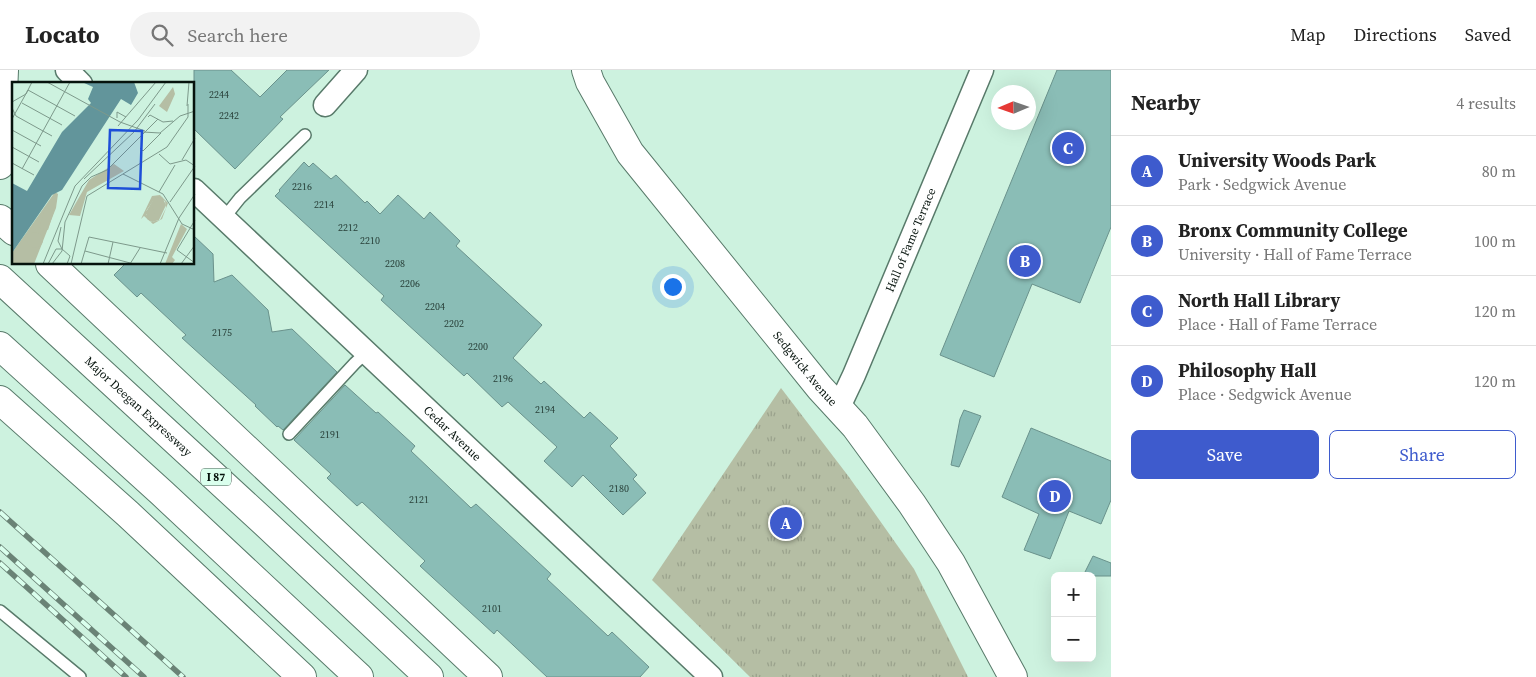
<!DOCTYPE html>
<meta charset="utf-8">
<style>
:root{--surface:#fff;--page:#f2f2f2;--text:#222;--muted:#767676;--line:#e0e0e0;--accent:#3e5bcd}
body{margin:0;font-family:"Source Serif 4",serif;background:var(--page);color:var(--text)}
.controls{position:absolute;right:15px;bottom:15px;display:grid;overflow:hidden;border-radius:8px;box-shadow:0 5px 20px #0002}
.controls button{width:45px;height:45px;display:grid;place-items:center;padding:0;border:0;border-bottom:1px solid var(--line);background:var(--surface);color:var(--text);font:25px sans-serif}
.compass{position:absolute;left:991px;top:15px;width:45px;height:45px;border-radius:50%;background:var(--surface);box-shadow:0 5px 20px #0002;rotate:268deg}
.you{position:absolute;left:672px;top:216px;width:18px;height:18px;margin:-12px;border:4px solid #fff;border-radius:50%;background:#1a73e8;box-shadow:0 0 0 8px #1a73e833}
.badge{display:grid;place-items:center;width:32px;height:32px;border-radius:50%;background:var(--accent);color:#fff;font-size:16px;font-weight:700}
.pin{position:absolute;translate:-50% -50%;border:2px solid #fff;box-shadow:0 1px 5px #0006}
.list{margin:0;padding:0;list-style:none}
h2{display:flex;justify-content:space-between;align-items:center;height:65px;margin:0;padding:0 20px;font-size:21px}
h2 small{font-size:16px;font-weight:400;color:var(--muted)}
.list li{display:grid;grid-template-columns:32px 1fr auto;gap:15px;align-items:center;box-sizing:border-box;height:70px;padding:0 20px;border-top:1px solid var(--line)}
.list b{display:block;font-size:19px;white-space:nowrap}
.list p{margin:0;font-size:16px;white-space:nowrap;color:var(--muted)}
.list em{font-size:16px;font-style:normal;color:var(--muted)}
.actions{display:flex;gap:10px;padding:15px 20px}
.actions a{flex:1;padding:11px 0;border:1px solid var(--accent);border-radius:8px;text-align:center;font-size:18px;color:var(--accent)}
.actions .main{background:var(--accent);color:#fff}
.icon{flex:none;width:28px;height:28px;fill:none;stroke:currentColor;stroke-width:2;stroke-linecap:round;stroke-linejoin:round}
.map{position:relative;flex:none;width:1111px;height:607px;overflow:hidden}
header{display:flex;align-items:center;gap:30px;box-sizing:border-box;height:70px;padding:0 25px;background:var(--surface);border-bottom:1px solid var(--line)}
header strong{font-size:24px}
nav{display:flex;gap:28px;margin-inline-start:auto;font-size:18px}
.search{width:350px;height:45px;background:var(--page);display:flex;align-items:center;gap:12px;box-sizing:border-box;padding:0 18px;border-radius:28px;color:var(--muted);font-size:19px}
main{display:flex}
aside{flex:1;background:var(--surface)}
.map>svg:first-child{display:block}
.grass{fill:url(#grass-tufts)}
.building{fill:#8abdb6;stroke:#6a928c}
.lines{fill:none;stroke-linecap:round;stroke-linejoin:round}
.lane-casing{stroke:#587a6a;stroke-width:14}
.street-casing{stroke:#587a6a;stroke-width:25}
.secondary-casing{stroke:#587a6a;stroke-width:30}
.primary-casing{stroke:#587a6a;stroke-width:30}
.highway-casing{stroke:#587a6a;stroke-width:30}
.lane{stroke:#fff;stroke-width:11}
.street{stroke:#fff;stroke-width:22}
.secondary{stroke:#fff;stroke-width:28}
.primary{stroke:#fff;stroke-width:28}
.highway{stroke:#fff;stroke-width:28}
.rail-casing{stroke:#6a8376;stroke-width:5.5}
.rail{stroke:#daffed;stroke-width:4;stroke-dasharray:11;stroke-linecap:butt}
.labels{text-anchor:middle;dominant-baseline:central;stroke-width:5;stroke-linejoin:round;paint-order:stroke}
.number-label{font-size:10px;fill:#273e37}
.shield{fill:#daffed;stroke:#465a50;stroke-width:1}
.shield-label{font-size:11px;font-weight:bold;fill:#06130d}
.street-label{font-size:12px;fill:#06130d;stroke:#daffed}
.inset-road{fill:none;stroke:#7d998b;stroke-width:1}
.view{fill:#1d4ed8;fill-opacity:0.15;stroke:#1d4ed8;stroke-width:2.5}
.inset-edge{fill:none;stroke:#06130d;stroke-width:2.5}
</style>
<header>
<strong>Locato</strong>
<div class="search"><svg class="icon" aria-label="search" viewBox="0 0 24 24"><circle cx="10" cy="10" r="6"/><path d="M15 15l6 6"/></svg>Search here</div>
<nav><a>Map</a><a>Directions</a><a>Saved</a></nav>
</header>
<main>
<div class="map">
<svg width="1111" height="607" viewBox="0 0 1111 607">
<defs>
<pattern id="grass-tufts" width="24" height="20" patternUnits="userSpaceOnUse" patternTransform="scale(1.25)"><rect width="24" height="20" fill="#b5bea4"/><path d="M3 7l-1-3M5 7V3M7 7l1-3M15 17l-1-3M17 17v-4M19 17l1-3" fill="none" stroke="#9aa28c"/></pattern>
</defs>
<rect width="100%" height="100%" fill="#cdf2df"/>
<path class="grass" d="M781,318L849,407L914,499L968,607H750L652,510Z"/>
<path class="building" d="M194,0H231L260,27L287,0H329L280,47L283,49L235,99L194,59Z
M1057,0H1111V157L1080,233L1032,214L994,307L940,285Z
M304,92L309,97L313,93L331,109L336,105L365,133L367,131L380,144L398,125L424,149L430,142L460,171L456,176L542,255L513,288L541,314L544,311L584,348L590,342L618,368L610,376L637,405L633,409L646,423L623,445L583,405L572,417L544,391L557,377L508,332L502,337L467,303L464,306L381,230L384,226L275,126L280,121L279,120Z
M194,166L213,184L214,212L232,205L268,240L272,262L292,259L337,302L283,360L278,356L277,357L255,336L256,335L182,268L186,265L141,223L137,227L114,205L125,194H194Z
M345,315L376,343L378,342L415,376L411,381L471,438L476,434L551,504L547,509L608,566L612,562L649,597L640,607H547L497,560L494,564L420,496L425,491L362,432L357,436L327,408L331,404L294,370Z
M964,340L981,346L959,397L951,395L960,349Z
M1031,358L1111,391V430L1101,454L1069,441L1050,489L1024,480L1039,444L1002,427Z
M1093,486L1111,493V506H1083Z"/>
<g class="lines">
<g class="lane-casing">
<path id="lane" d="M224,148L240,128L305,65
M289,364L355,293L366,283
M0,541L80,607"/>
</g>
<g class="street-casing">
<g id="street">
<path d="M67,0L81,14"/>
<path d="M325,35L356,0"/>
<path id="s1" d="M194,120L711,607"/>
<path id="s2" d="M838,339L854,305L982,0"/>
</g>
</g>
<g class="secondary-casing">
<g id="secondary">
<path id="s3" d="M586,0L590,12L630,83L820,318L855,356L912,434L951,493L1013,607"/>
</g>
</g>
<g class="primary-casing">
<path id="primary" d="M0,95L4,0"/>
</g>
<g class="highway-casing">
<g id="highway">
<path d="M0,149L14,161"/>
<path d="M50,194L488,607"/>
<path id="s4" d="M0,209L265,453L429,607"/>
<path d="M0,276L162,423L359,607"/>
<path d="M0,330L128,444L302,607"/>
</g>
</g>
<use href="#lane" class="lane"/>
<use href="#street" class="street"/>
<use href="#secondary" class="secondary"/>
<use href="#primary" class="primary"/>
<use href="#highway" class="highway"/>
<g class="rail-casing">
<path id="rail" d="M0,442L183,607
M0,477L144,607
M0,493L126,607"/>
</g>
<use href="#rail" class="rail"/>
</g>
<g class="labels">
<g class="number-label">
<text x="219" y="24">2244</text>
<text x="229" y="45">2242</text>
<text x="302" y="116">2216</text>
<text x="324" y="134">2214</text>
<text x="348" y="157">2212</text>
<text x="370" y="170">2210</text>
<text x="395" y="193">2208</text>
<text x="410" y="213">2206</text>
<text x="435" y="236">2204</text>
<text x="454" y="253">2202</text>
<text x="222" y="262">2175</text>
<text x="478" y="276">2200</text>
<text x="503" y="308">2196</text>
<text x="545" y="339">2194</text>
<text x="330" y="364">2191</text>
<text x="619" y="418">2180</text>
<text x="419" y="429">2121</text>
<text x="492" y="538">2101</text>
</g>
<rect class="shield" x="201" y="398.5" width="30" height="17" rx="4"/>
<g class="shield-label">
<text x="216" y="407">I 87</text>
</g>
<g class="street-label">
<text stroke="none"><textPath href="#s2" startOffset="184">Hall of Fame Terrace</textPath></text>
<text stroke="none"><textPath href="#s3" startOffset="372">Sedgwick Avenue</textPath></text>
<text stroke="none"><textPath href="#s4" startOffset="188">Major Deegan Expressway</textPath></text>
<text stroke="none"><textPath href="#s1" startOffset="355">Cedar Avenue</textPath></text>
</g>
</g>
<g transform="translate(12 12)">
<rect width="182" height="182" fill="#cdf2df"/>
<path d="M102,82L112,89L75,110L68,134L57,133L77,98ZM43,110L46,112L44,126L22,182H1L0,171ZM143,115H150L154,123L147,138L140,140L135,137L134,130ZM169,142L175,147L160,175L163,178L160,182H153Z" fill="#b5bea4"/>
<path d="M161,5L163,12L155,30L147,24ZM148,113L156,121L150,137L141,142L132,134L129,137L140,114ZM144,115L153,119L154,126L148,138L139,140L134,132H143L140,125L134,129ZM33,126L42,129L36,148L27,146ZM15 158a8 8 0 1 1 16 0a8 8 0 1 1-16 0Z" fill="#b5bea4" fill-rule="evenodd"/>
<path d="M70,0H122L126,11L119,23L109,17L50,108L40,113L0,171V101L15,109L50,50L79,21L76,17L81,5Z" fill="#62959b"/>
<path class="inset-road" d="M35,0L108,40L133,49M16,8L63,34M0,20L14,12L20,0M10,21L50,43M175,24L177,0M0,26L4,34L40,54M136,35L138,33L151,40L161,39M105,36V30L114,35M0,37L16,8M106,44L144,0M0,48L29,64M131,50L148,51L168,34L183,29M0,65L27,80M128,66L131,69L149,51M147,72L158,82L174,78L183,84M170,78L183,56M0,81L22,93M10,87L58,0M111,92L151,112L170,142L183,148M72,97L122,50L143,22M147,110L163,83M158,120L183,84M167,136L183,112M183,138L165,168L183,181M50,167L58,174L55,182M73,169L122,182M31,182L63,104L126,38L154,0M36,182L44,167H50L46,159L49,145M40,182L50,169L53,140L70,104L79,95L95,88L146,37M59,182L75,114L155,65L176,35V22M69,182L77,155L155,171M96,182L101,160M118,182L128,166M148,182L167,136M169,182L183,163"/>
<path class="view" d="M98,48L130,49L128,107L96,106Z"/>
<rect width="182" height="182" class="inset-edge"/>
</g>
</svg>
<div class="controls">
<button>+</button>
<button>−</button>
</div>
<svg class="compass" viewBox="-18 -18 36 36"><path d="M0-13l5 13h-10z" fill="#e53935"/><path d="M0 13l5-13h-10z" fill="#767676"/></svg>
<div class="you"></div>
<div class="pin badge" style="left:786px;top:453px">A</div>
<div class="pin badge" style="left:1025px;top:191px">B</div>
<div class="pin badge" style="left:1068px;top:78px">C</div>
<div class="pin badge" style="left:1055px;top:426px">D</div>
</div>
<aside>
<h2>Nearby<small>4 results</small></h2>
<ul class="list">
<li><span class="badge">A</span><div><b>University Woods Park</b><p>Park · Sedgwick Avenue</p></div><em>80 m</em></li>
<li><span class="badge">B</span><div><b>Bronx Community College</b><p>University · Hall of Fame Terrace</p></div><em>100 m</em></li>
<li><span class="badge">C</span><div><b>North Hall Library</b><p>Place · Hall of Fame Terrace</p></div><em>120 m</em></li>
<li><span class="badge">D</span><div><b>Philosophy Hall</b><p>Place · Sedgwick Avenue</p></div><em>120 m</em></li>
</ul>
<div class="actions"><a class="main">Save</a><a>Share</a></div>
</aside>
</main>
